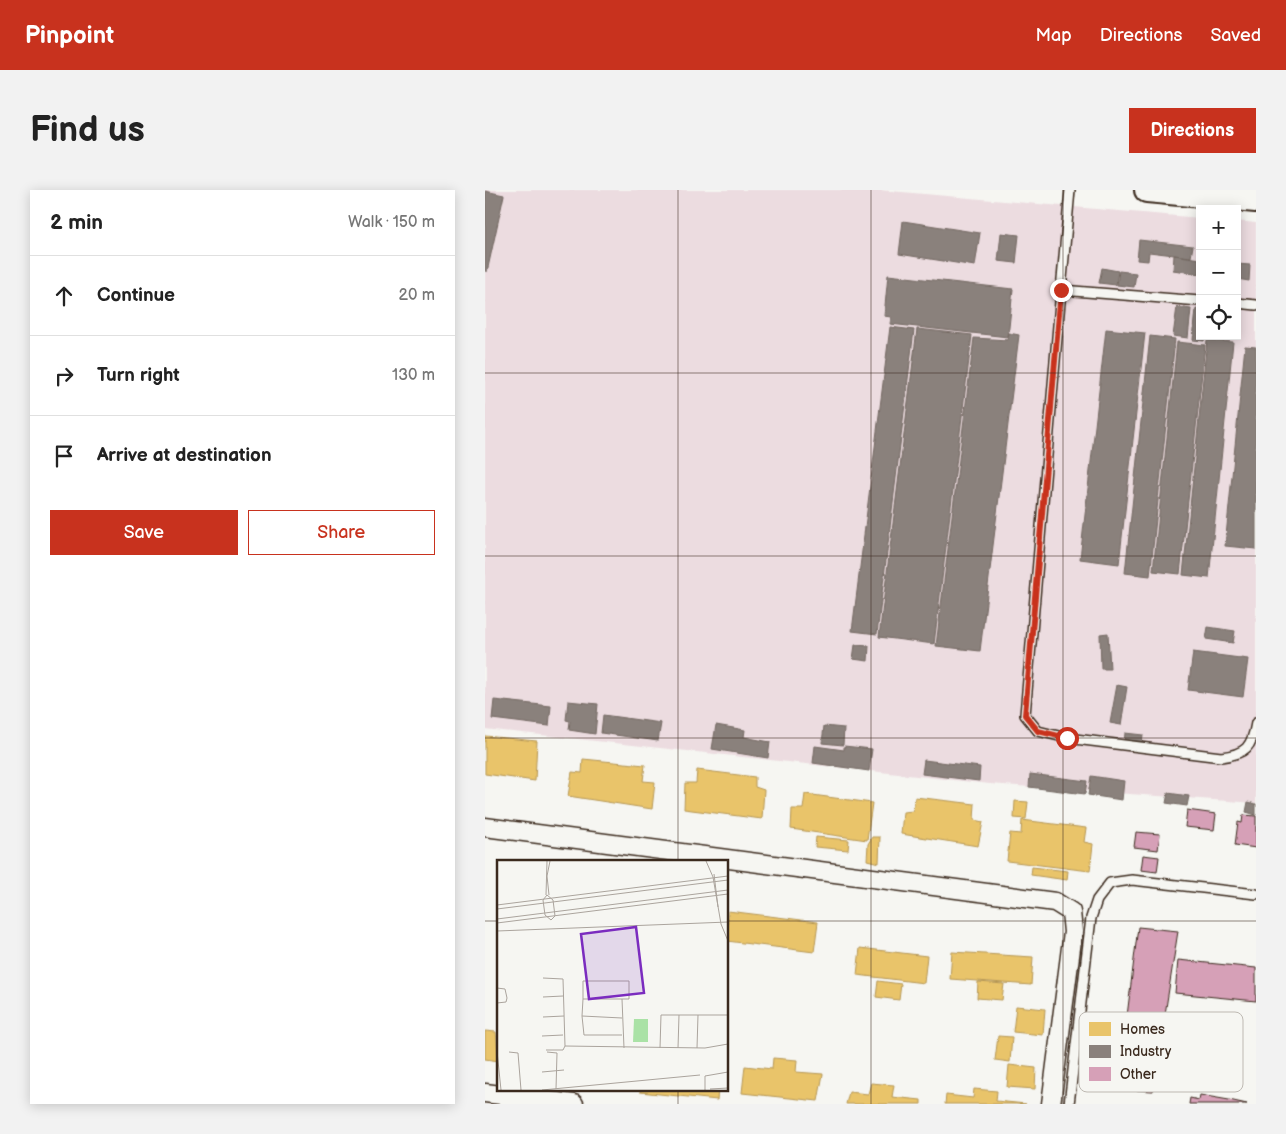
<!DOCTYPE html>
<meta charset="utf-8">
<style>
:root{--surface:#fff;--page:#f2f2f2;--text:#222;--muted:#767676;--line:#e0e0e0;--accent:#c8321e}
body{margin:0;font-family:"Balsamiq Sans",sans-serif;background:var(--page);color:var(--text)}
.controls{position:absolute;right:15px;top:15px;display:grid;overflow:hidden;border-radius:0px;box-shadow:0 2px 12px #0003}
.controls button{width:45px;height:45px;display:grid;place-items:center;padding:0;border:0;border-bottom:1px solid var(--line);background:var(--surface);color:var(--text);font:25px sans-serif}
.stop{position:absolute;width:15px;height:15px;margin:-11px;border:4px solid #c8321e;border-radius:50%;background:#fff}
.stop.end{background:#c8321e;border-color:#fff;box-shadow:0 1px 5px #0008}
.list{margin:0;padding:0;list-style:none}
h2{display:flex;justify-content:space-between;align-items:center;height:65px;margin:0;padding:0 20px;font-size:21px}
h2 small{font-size:16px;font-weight:400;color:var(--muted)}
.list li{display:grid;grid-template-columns:32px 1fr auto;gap:15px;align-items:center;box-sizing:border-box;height:80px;padding:0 20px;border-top:1px solid var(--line)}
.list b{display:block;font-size:19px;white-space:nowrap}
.list em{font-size:16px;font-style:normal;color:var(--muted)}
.actions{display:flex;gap:10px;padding:15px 20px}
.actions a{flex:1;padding:11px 0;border:1px solid var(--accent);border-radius:0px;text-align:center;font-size:18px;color:var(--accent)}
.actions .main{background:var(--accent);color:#fff}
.icon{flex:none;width:28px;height:28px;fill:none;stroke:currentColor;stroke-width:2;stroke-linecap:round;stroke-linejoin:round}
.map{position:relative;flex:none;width:771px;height:914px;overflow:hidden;border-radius:0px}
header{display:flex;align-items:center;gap:30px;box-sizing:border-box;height:70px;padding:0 25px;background:var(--accent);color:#fff}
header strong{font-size:24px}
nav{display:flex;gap:28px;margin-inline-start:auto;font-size:18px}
.intro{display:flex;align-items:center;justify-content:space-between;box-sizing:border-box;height:120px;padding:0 30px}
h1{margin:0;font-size:35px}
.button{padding:12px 22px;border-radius:0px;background:var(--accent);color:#fff;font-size:18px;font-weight:700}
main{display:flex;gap:30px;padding:0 30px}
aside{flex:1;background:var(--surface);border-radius:0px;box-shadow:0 2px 12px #0003}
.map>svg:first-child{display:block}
.built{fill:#ecdce0}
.homes{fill:#e9c46a;stroke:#b59653}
.industry{fill:#8a817c;stroke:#726760}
.building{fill:#d6a0b7;stroke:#3b2a1e}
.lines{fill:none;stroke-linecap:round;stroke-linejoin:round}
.service-casing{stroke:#3b2a1e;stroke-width:12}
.minor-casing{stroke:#3b2a1e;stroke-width:21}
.secondary-casing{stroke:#3b2a1e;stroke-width:28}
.service{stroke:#f6f6f2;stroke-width:9}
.minor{stroke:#f6f6f2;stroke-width:18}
.secondary{stroke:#f6f6f2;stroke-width:24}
.route{stroke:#c8321e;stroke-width:6}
.grid{fill:none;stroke:#3b2a1e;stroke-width:1;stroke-opacity:0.55}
.inset-road{fill:none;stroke:#aba49d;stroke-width:1}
.view{fill:#7b2cbf;fill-opacity:0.15;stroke:#7b2cbf;stroke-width:2.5}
.inset-edge{fill:none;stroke:#3b2a1e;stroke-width:2.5}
.key{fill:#f6f6f2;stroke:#beb9b2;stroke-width:1}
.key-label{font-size:14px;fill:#3b2a1e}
</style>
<header>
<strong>Pinpoint</strong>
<nav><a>Map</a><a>Directions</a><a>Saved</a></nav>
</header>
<div class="intro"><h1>Find us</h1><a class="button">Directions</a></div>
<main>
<aside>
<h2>2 min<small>Walk · 150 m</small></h2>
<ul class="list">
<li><svg class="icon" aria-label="ahead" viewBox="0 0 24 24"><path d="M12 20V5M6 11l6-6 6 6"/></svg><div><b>Continue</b></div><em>20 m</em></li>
<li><svg class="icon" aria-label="right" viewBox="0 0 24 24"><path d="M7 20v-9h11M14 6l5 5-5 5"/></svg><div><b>Turn right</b></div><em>130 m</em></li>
<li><svg class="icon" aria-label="arrive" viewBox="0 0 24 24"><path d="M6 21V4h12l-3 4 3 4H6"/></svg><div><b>Arrive at destination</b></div></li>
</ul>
<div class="actions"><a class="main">Save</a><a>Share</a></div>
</aside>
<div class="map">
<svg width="771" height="914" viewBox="0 0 771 914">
<rect width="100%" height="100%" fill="#f6f6f2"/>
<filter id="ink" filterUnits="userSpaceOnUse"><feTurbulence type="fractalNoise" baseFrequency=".02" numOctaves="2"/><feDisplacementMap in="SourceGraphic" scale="10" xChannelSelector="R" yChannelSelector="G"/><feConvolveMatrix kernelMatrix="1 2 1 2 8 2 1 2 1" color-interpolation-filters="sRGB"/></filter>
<g filter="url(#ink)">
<path class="built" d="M0,0H394L715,28V146H752V31L771,33V613L505,594L0,539Z"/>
<path class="homes" d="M0,546L52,551L50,591L0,584Z
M98,569L160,575L158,591L170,592L167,619L83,606L87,582L97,583Z
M212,580L270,587V597L279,600L277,629L199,619L200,593H211Z
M320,604L387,613L382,650L306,639L307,619H318Z
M430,607L490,614L489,630L498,632L493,656L416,644L418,622L428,621Z
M530,611L543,612L541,629L529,628Z
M537,630L601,638L599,652L608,654L605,681L522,671L525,643L536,644Z
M331,647L364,650L363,660L330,657Z
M387,647H395L394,673L382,670L383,654Z
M547,677L583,681L582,690L546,685Z
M243,721L333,732L329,762L242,751Z
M375,758L442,766L439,793L372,785Z
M467,762L548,767L546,795L465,789Z
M393,791L416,794L414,810L391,807Z
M493,792L519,794L517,810L492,808Z
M531,816L560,819L558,845L528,842Z
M0,841L11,842L14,871L0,869Z
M513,846L527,847L525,872L510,870Z
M288,868L312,870L311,882L338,884L333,911L257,903L260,876L287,879Z
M524,875L551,878L550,899L522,897Z
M386,893L409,895L407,907L436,910V914H361L364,902L383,904Z
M489,899L512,901L511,911L541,914H460L461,905L488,908Z
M155,900H233L232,910L155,902Z"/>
<path class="industry" d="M0,1L19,5L2,82L0,81Z
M418,31L495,43L490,76L414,64Z
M516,43L534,45L531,73L513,71Z
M654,50L708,56L706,67L664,62L663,71L652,70Z
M689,65L715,69V84L688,80Z
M752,74L765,75L764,91L752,89Z
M617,78L633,81L631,95L614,93Z
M634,81L651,83L649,97L632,95Z
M403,85L528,99L523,147L405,134L406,127L399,126Z
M692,117L706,119L703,148L688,146Z
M711,119L715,120V146H720L719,151L708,150Z
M405,137L429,140L392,444L367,441Z
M432,139L487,145L449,454L394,447Z
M621,139L660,143L634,374L595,369Z
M524,143L534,145L495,461L451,456L489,148L523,150Z
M665,146L690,149L665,386L640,383Z
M722,150L748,152L724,388L698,385Z
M692,152L720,155L695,384L668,381Z
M760,156L771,157V359L740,356Z
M723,437L750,441L748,453L721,449Z
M623,443L625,479H616L615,444Z
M370,455L384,456L383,471L368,469Z
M708,462L763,469L758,507L703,500Z
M632,495L642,497L636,535L625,533Z
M9,510L66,516L64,536L7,529Z
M83,511L113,514L110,544L84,540L85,531L81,530Z
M118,525L176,533L173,551L116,543Z
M231,535L260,540L259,547L285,552L283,568L227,559Z
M339,536L359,538L358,555L337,553Z
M640,543L658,545L657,554L639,553Z
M330,556L359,560V556L387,559L384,581L328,573Z
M439,570L495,577L494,591L437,584Z
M545,584L602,591L600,604L544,597Z
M606,586L639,591L637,610L603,605Z
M683,603L704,606L702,616L681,613Z
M763,612L771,614V625L761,622Z"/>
<path class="building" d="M702,620L731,624L729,640L700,637Z
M758,625L771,626V658L750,655L753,632L757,633Z
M651,642L675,644L673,660L649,657Z
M658,665L674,667L672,682L656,680Z
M653,737L693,741L668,901L633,899Z
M693,770L771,778V811L690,803Z
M715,905L744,910L762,914H704L705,908L714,910Z"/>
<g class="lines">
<g class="service-casing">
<path id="service" d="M576,100L585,0
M715,111L576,100L540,525L553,541L582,548L736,567C761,564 767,557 771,533
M752,113L771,115
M584,914L606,728L612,710L625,693L647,690L771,704"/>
</g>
<g class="minor-casing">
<path id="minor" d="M0,637L570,712L586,722L588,742L566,914
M0,903L89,914"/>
</g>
<g class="secondary-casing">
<path id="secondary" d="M662,0L771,10"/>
</g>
<use href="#service" class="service"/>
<use href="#minor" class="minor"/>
<use href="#secondary" class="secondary"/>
</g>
</g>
<g class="lines" filter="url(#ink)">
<path class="route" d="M576,100L540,525L553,541L582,548"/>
</g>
<path class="grid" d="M193,0V672M386,0V914M578,0V914M0,183H771M0,366H771M0,548H771M0,731H14M242,731H771M193,900V914"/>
<g transform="translate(12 670)">
<rect width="231" height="231" fill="#f6f6f2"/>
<path d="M137,159H151V182H136Z" fill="#aae2a6"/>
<path class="inset-road" d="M209,1L216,17L224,64M217,14L221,47M49,35L50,1M50,35L56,40L58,56L54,60L48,55L46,40ZM52,35L50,16L53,1M0,45L231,16M0,49L231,20M0,59L231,30M0,63L231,34M224,64L231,81M0,71L231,62M46,118L66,119L68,186M0,128L8,129L10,138L9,142L0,143M46,137L66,136M86,139H132V121H86V139L85,156L87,175H125M125,139L127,188M85,156L125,158M46,157L67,156M45,176L66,175M163,188L164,155H231M181,188L182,155M200,188L201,155M49,190H66L68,186L208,188L231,184M0,191L4,230M12,192L21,193L24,230M50,192L60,193L59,229M45,212L67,210M213,229L231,228M45,230L203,215M208,230V216L231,212"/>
<path class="view" d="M139,67L147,133L92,139L84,74Z"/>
<rect width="231" height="231" class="inset-edge"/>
</g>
<rect x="594" y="822" width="164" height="80" rx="8" class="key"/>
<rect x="604" y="832" width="22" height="14" fill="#e9c46a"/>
<rect x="604" y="855" width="22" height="13" fill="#8a817c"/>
<rect x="604" y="877" width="22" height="14" fill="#d6a0b7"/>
<g class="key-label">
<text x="635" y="844">Homes</text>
<text x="635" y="866">Industry</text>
<text x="635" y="889">Other</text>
</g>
</svg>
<div class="controls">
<button>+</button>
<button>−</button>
<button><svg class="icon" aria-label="locate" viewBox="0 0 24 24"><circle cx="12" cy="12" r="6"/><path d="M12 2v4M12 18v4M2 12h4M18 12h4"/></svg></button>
</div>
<div class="stop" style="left:582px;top:548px"></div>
<div class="stop end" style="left:576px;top:100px"></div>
</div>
</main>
